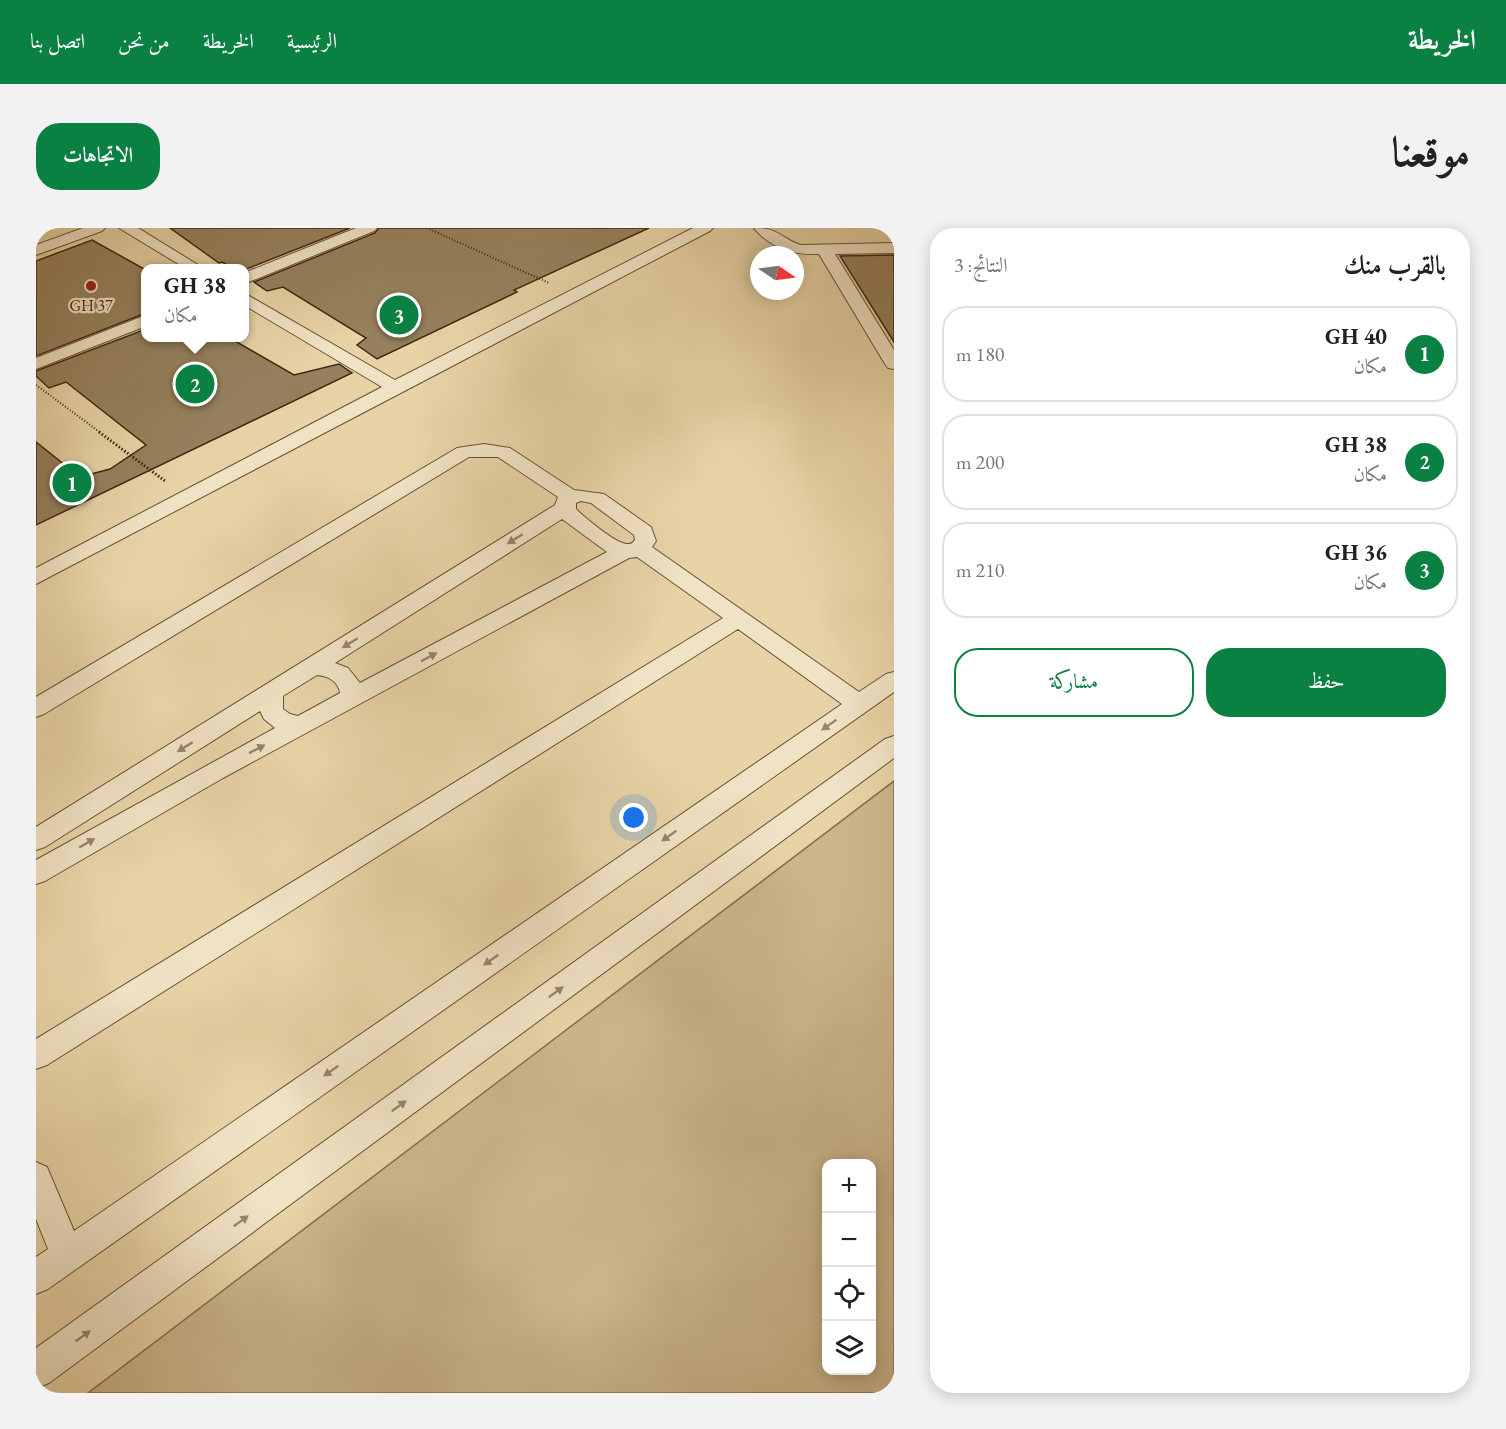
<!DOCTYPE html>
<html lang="ar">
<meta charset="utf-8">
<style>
:root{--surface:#fff;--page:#f2f2f2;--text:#222;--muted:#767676;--line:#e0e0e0;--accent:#0b8043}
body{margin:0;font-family:"EB Garamond",Amiri,serif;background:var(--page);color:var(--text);direction:rtl}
.controls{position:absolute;right:18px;bottom:18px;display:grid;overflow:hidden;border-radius:12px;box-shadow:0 3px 15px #0003}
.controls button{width:54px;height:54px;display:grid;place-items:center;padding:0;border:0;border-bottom:2px solid var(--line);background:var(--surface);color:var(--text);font:30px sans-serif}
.compass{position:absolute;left:714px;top:18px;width:54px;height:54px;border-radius:50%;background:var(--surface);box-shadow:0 3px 15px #0003;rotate:103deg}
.you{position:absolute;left:598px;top:590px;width:21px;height:21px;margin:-15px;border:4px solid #fff;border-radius:50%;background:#1a73e8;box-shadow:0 0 0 9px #1a73e833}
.badge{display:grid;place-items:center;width:39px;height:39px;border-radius:50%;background:var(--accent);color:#fff;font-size:20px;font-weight:700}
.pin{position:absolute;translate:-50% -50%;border:3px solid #fff;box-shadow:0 2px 6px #0006}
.popup{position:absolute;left:105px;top:36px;width:108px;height:78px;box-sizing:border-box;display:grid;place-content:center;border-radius:12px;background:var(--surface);filter:drop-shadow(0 2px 4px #0005);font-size:20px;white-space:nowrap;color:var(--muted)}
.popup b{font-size:22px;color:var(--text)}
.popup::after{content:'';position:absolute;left:50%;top:100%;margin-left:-12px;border:12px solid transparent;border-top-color:var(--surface)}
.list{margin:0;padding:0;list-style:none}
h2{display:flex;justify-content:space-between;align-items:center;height:78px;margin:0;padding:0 24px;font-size:26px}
h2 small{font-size:20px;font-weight:400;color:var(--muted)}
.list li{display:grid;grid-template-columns:39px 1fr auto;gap:18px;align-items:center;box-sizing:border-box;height:96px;margin:0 12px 12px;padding:0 12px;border:2px solid var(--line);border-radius:24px}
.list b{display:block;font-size:22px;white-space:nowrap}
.list p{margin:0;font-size:20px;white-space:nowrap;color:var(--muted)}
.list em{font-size:20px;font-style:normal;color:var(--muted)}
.actions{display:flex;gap:12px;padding:18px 24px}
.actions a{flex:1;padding:14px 0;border:2px solid var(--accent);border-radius:24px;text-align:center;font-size:21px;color:var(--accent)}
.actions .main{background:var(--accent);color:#fff}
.icon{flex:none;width:33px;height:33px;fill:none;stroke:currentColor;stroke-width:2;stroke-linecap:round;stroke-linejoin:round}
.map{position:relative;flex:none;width:858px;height:1165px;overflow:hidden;direction:ltr;border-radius:24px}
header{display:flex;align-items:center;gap:36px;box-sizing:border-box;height:84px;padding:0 30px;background:var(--accent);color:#fff}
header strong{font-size:28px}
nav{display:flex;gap:33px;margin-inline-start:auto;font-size:21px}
.intro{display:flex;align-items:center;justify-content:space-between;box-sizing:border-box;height:144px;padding:0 36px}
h1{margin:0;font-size:42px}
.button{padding:15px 27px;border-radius:24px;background:var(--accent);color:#fff;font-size:21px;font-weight:700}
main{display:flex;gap:36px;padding:0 36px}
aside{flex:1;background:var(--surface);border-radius:24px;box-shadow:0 3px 15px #0003}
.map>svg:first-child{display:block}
.green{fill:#cbb68c;stroke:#846e4c;stroke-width:1.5;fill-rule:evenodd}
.building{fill:#96805d;stroke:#3e270d;stroke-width:1.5}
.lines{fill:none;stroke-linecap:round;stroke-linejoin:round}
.minor-casing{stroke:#685233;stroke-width:2}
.path-far1{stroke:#3e270d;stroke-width:2;stroke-dasharray:1 2;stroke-linecap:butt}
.path{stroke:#3e270d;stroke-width:3;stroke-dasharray:1.5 2;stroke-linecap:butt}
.minor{fill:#f0e2c5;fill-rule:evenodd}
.oneway{fill:#978469}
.poi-dot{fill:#8f2418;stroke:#f0e2c5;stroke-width:2}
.labels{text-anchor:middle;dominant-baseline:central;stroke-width:4.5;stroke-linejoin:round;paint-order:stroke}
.far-poi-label{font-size:16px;fill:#3e270d;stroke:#f0e2c5}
</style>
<header>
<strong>الخريطة</strong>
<nav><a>الرئيسية</a><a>الخريطة</a><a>من نحن</a><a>اتصل بنا</a></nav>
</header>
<div class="intro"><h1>موقعنا</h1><a class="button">الاتجاهات</a></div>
<main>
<aside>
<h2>بالقرب منك<small>النتائج: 3</small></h2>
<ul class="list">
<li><span class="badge">1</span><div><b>GH 40</b><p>مكان</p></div><em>180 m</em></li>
<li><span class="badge">2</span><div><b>GH 38</b><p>مكان</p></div><em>200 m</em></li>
<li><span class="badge">3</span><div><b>GH 36</b><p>مكان</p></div><em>210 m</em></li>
</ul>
<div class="actions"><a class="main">حفظ</a><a>مشاركة</a></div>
</aside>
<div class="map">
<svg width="858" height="1165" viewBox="0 0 858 1165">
<rect width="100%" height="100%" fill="#e8d3a6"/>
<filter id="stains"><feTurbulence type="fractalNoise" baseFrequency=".00333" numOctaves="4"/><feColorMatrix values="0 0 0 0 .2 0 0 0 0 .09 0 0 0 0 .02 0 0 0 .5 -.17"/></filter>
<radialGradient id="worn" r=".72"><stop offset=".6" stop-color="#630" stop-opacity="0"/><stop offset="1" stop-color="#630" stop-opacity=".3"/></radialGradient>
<path class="green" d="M858,553V1165H52ZM790,936H836V1142H790Z"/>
<path class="building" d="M134,0H314L208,42V40H197L186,34L183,35Z
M343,0H613L478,62L481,64L341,131L321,117L330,110L247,59L231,63L218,54L339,5Z
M56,12L110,42V85L0,128V33Z
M858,27V114L804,28Z
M110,101V110H194L258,147L303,136L316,145L0,297V214L44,249L74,241L110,217L30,154L13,160L0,148V143Z"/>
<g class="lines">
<g class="minor-casing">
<path id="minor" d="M47,0H69L66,3L0,27V17Z
M83,0H102L167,40H149Z
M320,0H341L338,3L208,56V45Z
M657,0H677L674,3L0,356V340L346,159L208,77V65L359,152Z
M718,0C743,0 743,9 764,17L858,15V25L799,26L858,122V141L852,140L849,136L783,26C758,27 735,21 718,0Z
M110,87V98L0,141V130Z
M448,216L474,220L538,262L568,266L615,299L620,313L616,319L823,464L850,446L858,444V464L12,1061L0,1066V1029L12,1021L0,991V934L11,939L38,1003L806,476L702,401L11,837L0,841V811L687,390L601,329L593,330L187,550L9,653L0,656V632L239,500L228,491L224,483L9,619L0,622V599L519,277L522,269L462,229H433L8,486L0,489V469L421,220ZM545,273L555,275L598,307L599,312C596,315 596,316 592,316C581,317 548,289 540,281V275ZM526,291L571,324L324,455L312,440L299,435ZM281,447C292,448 302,453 304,465L262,488L254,486L247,481V468Z
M858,508V530L13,1155L0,1160V1120L849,511Z"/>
</g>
<path class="path-far1" d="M391,0L513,55
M0,157L65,205"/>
<path class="path" d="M63,204L129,253"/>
<use href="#minor" class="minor"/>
</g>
<defs><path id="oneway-solid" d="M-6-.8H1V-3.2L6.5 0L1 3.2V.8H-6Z" transform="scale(1.5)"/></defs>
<g class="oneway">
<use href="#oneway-solid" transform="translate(479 311) rotate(148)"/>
<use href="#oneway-solid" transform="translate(314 415) rotate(148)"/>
<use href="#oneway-solid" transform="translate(393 429) rotate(-28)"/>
<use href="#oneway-solid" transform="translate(793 497) rotate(145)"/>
<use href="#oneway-solid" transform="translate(149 519) rotate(148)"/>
<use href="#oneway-solid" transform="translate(221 521) rotate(-27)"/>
<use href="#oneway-solid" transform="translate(633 608) rotate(145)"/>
<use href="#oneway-solid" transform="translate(51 615) rotate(-30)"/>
<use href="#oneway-solid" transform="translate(455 732) rotate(145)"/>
<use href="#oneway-solid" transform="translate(520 764) rotate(-36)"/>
<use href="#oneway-solid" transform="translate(295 843) rotate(145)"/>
<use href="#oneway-solid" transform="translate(363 878) rotate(-36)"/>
<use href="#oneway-solid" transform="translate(205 993) rotate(-36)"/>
<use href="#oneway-solid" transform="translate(47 1108) rotate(-36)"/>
</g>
<circle class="poi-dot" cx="55" cy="58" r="6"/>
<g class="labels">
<g class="far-poi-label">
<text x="55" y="77">GH 37</text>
</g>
</g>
<rect width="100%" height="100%" filter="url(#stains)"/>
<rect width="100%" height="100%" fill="url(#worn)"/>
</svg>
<div class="controls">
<button>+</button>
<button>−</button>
<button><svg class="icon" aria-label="locate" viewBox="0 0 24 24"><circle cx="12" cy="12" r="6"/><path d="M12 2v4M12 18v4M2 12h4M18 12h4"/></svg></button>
<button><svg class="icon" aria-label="layers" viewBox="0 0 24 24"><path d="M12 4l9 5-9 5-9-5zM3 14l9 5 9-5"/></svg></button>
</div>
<svg class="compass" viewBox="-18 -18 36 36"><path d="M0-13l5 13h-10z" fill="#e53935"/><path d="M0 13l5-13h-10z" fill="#767676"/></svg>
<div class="you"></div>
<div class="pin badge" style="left:36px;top:255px">1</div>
<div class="pin badge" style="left:159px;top:156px">2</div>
<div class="popup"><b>GH 38</b>مكان</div>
<div class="pin badge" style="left:363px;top:87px">3</div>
</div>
</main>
